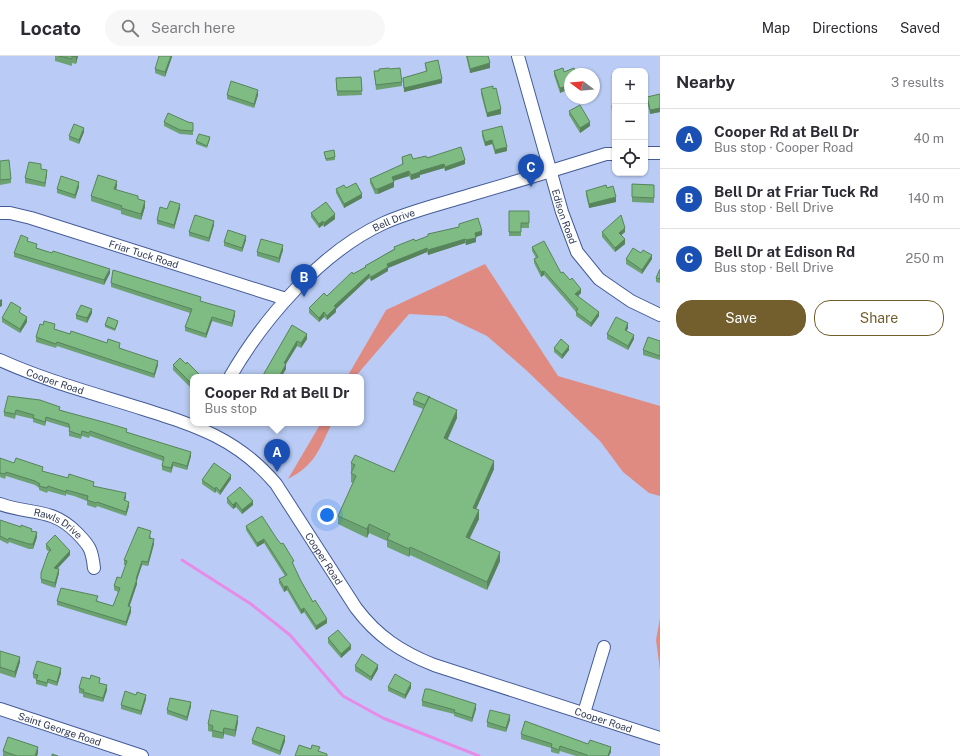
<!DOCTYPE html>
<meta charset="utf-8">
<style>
:root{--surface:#fff;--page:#f7f7f7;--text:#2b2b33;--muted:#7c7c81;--line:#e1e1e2;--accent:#735e2d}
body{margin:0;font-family:"Public Sans",sans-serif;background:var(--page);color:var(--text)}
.controls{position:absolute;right:12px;top:12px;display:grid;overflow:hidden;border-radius:8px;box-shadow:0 1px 3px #0004}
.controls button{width:36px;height:36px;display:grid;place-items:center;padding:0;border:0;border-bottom:1px solid var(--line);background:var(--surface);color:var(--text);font:20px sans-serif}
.compass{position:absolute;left:564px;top:12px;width:36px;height:36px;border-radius:50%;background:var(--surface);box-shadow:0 1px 3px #0004;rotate:286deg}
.you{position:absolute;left:327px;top:459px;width:14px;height:14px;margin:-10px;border:3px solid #fff;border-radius:50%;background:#1a73e8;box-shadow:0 0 0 6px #1a73e833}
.badge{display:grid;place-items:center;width:26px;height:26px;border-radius:50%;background:var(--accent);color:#fff;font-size:13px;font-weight:700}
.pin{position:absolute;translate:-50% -33px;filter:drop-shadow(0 1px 2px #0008)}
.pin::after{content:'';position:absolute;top:21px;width:14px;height:12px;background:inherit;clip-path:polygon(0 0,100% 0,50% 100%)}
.popup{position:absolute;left:190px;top:318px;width:174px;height:52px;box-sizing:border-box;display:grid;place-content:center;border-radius:8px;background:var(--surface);filter:drop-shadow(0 1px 3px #0005);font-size:13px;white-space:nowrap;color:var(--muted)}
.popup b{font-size:15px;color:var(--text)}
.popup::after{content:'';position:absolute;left:50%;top:100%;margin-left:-8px;border:8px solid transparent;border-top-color:var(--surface)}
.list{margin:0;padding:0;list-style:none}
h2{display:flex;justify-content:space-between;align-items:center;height:52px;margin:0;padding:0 16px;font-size:17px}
h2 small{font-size:13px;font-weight:400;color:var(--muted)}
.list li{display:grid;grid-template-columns:26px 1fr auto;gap:12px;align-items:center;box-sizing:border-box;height:60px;padding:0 16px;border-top:1px solid var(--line)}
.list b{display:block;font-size:15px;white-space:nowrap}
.list p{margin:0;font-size:13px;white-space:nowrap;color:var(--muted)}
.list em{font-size:13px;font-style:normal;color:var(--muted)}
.actions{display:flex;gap:8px;padding:12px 16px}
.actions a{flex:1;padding:9px 0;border:1px solid var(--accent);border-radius:16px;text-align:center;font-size:14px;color:var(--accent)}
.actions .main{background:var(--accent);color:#fff}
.icon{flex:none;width:22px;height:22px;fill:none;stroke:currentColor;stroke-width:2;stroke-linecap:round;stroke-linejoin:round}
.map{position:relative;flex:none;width:660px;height:700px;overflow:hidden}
header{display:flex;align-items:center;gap:24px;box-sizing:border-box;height:56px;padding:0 20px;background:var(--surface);border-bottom:1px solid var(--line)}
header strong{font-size:19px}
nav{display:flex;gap:22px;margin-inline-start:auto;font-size:14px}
.search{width:280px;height:36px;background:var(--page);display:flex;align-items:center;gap:10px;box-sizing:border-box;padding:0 14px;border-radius:22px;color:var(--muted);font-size:15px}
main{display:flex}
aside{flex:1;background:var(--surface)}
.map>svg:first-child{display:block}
.green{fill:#e08b82}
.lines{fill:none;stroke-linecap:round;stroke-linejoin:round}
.stream{stroke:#e78be8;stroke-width:3}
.minor-casing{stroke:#445b98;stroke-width:14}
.minor{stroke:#fff;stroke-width:12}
.wall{fill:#6ca272}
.shaded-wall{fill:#58845c}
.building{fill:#7ebc84;stroke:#58845c}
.labels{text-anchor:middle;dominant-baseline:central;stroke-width:3;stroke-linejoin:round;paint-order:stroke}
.street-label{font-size:10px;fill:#2f3a56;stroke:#ccd9f5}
</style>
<header>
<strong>Locato</strong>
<div class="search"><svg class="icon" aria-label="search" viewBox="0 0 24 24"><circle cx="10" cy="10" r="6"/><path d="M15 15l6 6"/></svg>Search here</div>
<nav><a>Map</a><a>Directions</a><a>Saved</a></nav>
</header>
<main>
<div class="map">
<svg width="660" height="700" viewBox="0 0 660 700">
<rect width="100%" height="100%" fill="#baccf5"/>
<path class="green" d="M485,208L558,320L660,350V440L649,437L623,416L600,385L526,314L487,280L445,260L409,258L355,321H347L386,254Z
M321,367H332C319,394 315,409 288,423Z
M660,562V614L656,584Z"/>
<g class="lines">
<path class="stream" d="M182,504L251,548L290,579L343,640L383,662L479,700"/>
<g class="minor-casing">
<g id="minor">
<path id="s1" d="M518,0L562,156L577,196L599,223L631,245L660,259"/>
<path d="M645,97H660"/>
<path id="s2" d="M0,157H10L31,162L286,243"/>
<path id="s3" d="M0,304C46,325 96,338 143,353C197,370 238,383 276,428L356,552C377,580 401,596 434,609L660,682"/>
<path id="s4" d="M230,321C264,262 321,196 384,167C411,155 441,148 470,139C515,126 561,112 606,98H615"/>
<path id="s5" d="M0,448C30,459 52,451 77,477C90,490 92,494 94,512"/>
<path id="s6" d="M0,653L142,700"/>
<path d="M584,657L604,591"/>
</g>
</g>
<use href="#minor" class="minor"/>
</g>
<path class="wall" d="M55,0H78L76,8L72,7V10L55,5Z
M172,0L165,21L155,17V13Z
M466,0H488L490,12L470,17Z
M425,7L442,27L404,36L403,22L426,16Z
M390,13L402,26V30L376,34L374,15Z
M554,15L564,16L560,37L554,19Z
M361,21L362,39L337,40L336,22Z
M481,33L501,58L487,61L481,38Z
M660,38V56L650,58L647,45V41Z
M227,39H258L254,52L227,43Z
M612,49H615V66H613Z
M569,55L590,70L580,77L569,59Z
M164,66L193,71V79L180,78L164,70Z
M482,75L507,95L495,98L492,88L485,90L482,80Z
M84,76L79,88L69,84V80Z
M210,83L207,92L196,88V85Z
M324,96L335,101V104L326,105Z
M402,101L413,103L427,102L465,108L445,115L444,112L420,119V121L411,124L409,120L394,125V131L378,138H375L370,127V123L402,109Z
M0,105L11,123V127L0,129Z
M47,118L45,131L25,127V122Z
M632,128L654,129V147L632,146Z
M117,130L116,134L138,143L145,151L141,164L121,158V155L91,145V140Z
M79,131L75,143L57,137V133Z
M346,132L362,142L344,152L336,137V133Z
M607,132L616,146L589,152L586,139V135Z
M180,152L174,173L157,168V164L167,153Z
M509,155H529V172H521V180H509Z
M311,157L335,163L324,171L323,169L319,172L311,161Z
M459,168L482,179L476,181V186L466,189L465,187L428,199L427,196L388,212V215L371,225L369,222L336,253V256L327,264L324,261L319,266L309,257V252L327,240L353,218L365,211V210L394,193V191L428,181V178L459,171Z
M214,169L209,186L189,180V176Z
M602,176H625L621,179L625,188L615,196L602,181Z
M246,184L242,196L224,190V186Z
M28,185L37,192L110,217L104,229L14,201V197Z
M532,191L561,217L581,237L578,240L599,260L591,271L576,260V256L544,219L541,221L534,207V203L536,202L532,195Z
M283,194L279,207L257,200V196Z
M626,203H652L642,218L626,208Z
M660,213V227L656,226V222Z
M111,227L201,245L235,259L232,271L212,265L206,282L185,275V271L190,257L111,231Z
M20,257L27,266L20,277L2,266V262L21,257Z
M92,257L87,267L76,263V259Z
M118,267L115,275L105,271V269Z
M43,269L70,278L120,292L158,309L154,322L57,290L56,292L36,286V281Z
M292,269L307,283L301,292L297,290L286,308V313L281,321H262Z
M628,272L626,275L634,283L628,294L607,283V278Z
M660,285V304L643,299V294Z
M554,292L569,294L562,303L554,296Z
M173,309L201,321L192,333L173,314Z
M430,341L457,362L448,383L494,413L476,453L479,463L470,482L500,505L487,534L410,499L409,501L387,491V485L369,477L367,482L338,468V460L353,427L351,426V407L394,416L423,353L413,349V344Z
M40,344L60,354L127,376L191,400L187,414L173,410L171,417L162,414V410L163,405L90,380L89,382L82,380L81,383L69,380V372L46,365L45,370L33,366V363L16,359L15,363L4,360V356Z
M0,402L14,407L94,430L126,441L125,444L129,450L126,460L97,450L96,452L87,449V445L74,440L66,438V440L48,435L47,437L39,434V432L35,429L6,420L5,423L0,421Z
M231,423L220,439L216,435L215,437L202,428V424Z
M227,442L253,449L242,458L236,451L233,453L227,447Z
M0,464L32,475L37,481L33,493H29L9,486L8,488L0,484Z
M246,470L277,483L294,509V510L301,525L313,546L327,567L316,574L304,556L301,558L287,534L284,536L279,527V523L285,520L264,487L257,491L246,474Z
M151,480V482L154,488L148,510L142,509L137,523V528L129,551L131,556L126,570L57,549V545L98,544L97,545L113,550L118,536L114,534V530L121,522L126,509H124V504Z
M46,488L70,499L58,512L59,517L55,532L41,527V517L49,496L46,493Z
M328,582L351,593L341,602L328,587Z
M0,595L20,606L15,622L0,617Z
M355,610L378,613L371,625L355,615Z
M61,617L57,630L48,627L47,631L36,628V623L33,622V618Z
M100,627L107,634L103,646L83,641V638L79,637V632Z
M388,631L411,632L405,643L388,635Z
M136,639L146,643L141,659L121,653V649Z
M422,645L476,653L472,666L454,660V658L422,650Z
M191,650L187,665L167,658V654Z
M510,664L506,676L487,671V666Z
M238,666L235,681L224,678L223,683L212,681V676L208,675V668Z
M521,678L588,688L611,696L609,700H576L560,695L559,698L551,696V692L521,683Z
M252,684L285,685L280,699L252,688Z
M3,695L38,697L37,700H3Z"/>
<path class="shaded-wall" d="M76,0H78L76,8Z
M171,0H172V1L165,21V16Z
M490,7V12L470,17V13Z
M442,23V27L404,36V32Z
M570,29V33L560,37V32Z
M258,34V39L254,52V48Z
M660,52V56L650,58V54Z
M501,53V58L487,61V57Z
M590,66V70L580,77V72Z
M84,72V76L79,88V84Z
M492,84V88L485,90V86Z
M507,91V95L495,98V94Z
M465,104V108L445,115V111Z
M444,108V112L420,119V121L411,124V119L420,115Z
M47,114V118L45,131V127Z
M409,115V120L392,125V121Z
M117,125V130L114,139V133Z
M79,126V131L75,143V139Z
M394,126V131L378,138V133Z
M362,138V142L344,152V148Z
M616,141V146L589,152V148Z
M145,145V151L141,164V158Z
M180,148V152L174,173V169Z
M335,158V163L324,171V167Z
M214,165V169L209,186V182Z
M323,165V169L319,172V168Z
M625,172V176L619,181V177Z
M482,175V179L475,181V177Z
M246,180V184L242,196V192Z
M476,182V186L466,189V184Z
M465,183V187L428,199V194Z
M625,183V188L615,196V192Z
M283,189V194L279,207V202Z
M427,192V196L388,212V215L371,225V221L387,208Z
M652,199V203L642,218V214Z
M110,213V217L104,229V224Z
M544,215V219L541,221V216Z
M369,218V222L336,253V256L327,264V260L334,250Z
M581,233V237L575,243V238Z
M2,243V250L0,251V244Z
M92,253V257L87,267V262Z
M235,255V259L232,271V267Z
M324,256V261L319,266V262Z
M599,256V260L591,271V267Z
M27,261V266L20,277V273Z
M212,261V265L206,282V278Z
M628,267V272L625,279V274Z
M307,278V283L301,292V287Z
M634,279V283L628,294V290Z
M297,285V290L284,311V307Z
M569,290V294L562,303V299Z
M158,305V309L154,322V318Z
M286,308V313L281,321H279Z
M457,354V362L444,390V382Z
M46,361V365L45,370V366Z
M191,396V400L187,414V410Z
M494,405V413L473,460V452Z
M173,406V410L171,417V412Z
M231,419V423L220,439V435Z
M216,431V435L215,437V433Z
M126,437V441L124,448V444Z
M253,445V449L242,458V454Z
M129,446V450L126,460V456Z
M236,446V451L233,453V449Z
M479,454V463L466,489V481Z
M369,468V477L367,482V473Z
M37,476V481L33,493V488Z
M154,483V488L148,510V506Z
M264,483V487L257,491V487Z
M410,491V499L409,501V493Z
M70,495V499L54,516V512Z
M500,496V505L487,534V526Z
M142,505V509L136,527V523Z
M59,513V517L55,532V527Z
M137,523V528L128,555V550Z
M287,530V534L284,536V531Z
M131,551V556L126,570V566Z
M304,552V556L301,558V554Z
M327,563V567L316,574V570Z
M351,589V593L341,602V598Z
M20,601V606L15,622V616Z
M378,609V613L371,625V621Z
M61,612V617L57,630V626Z
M411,627V632L405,643V639Z
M107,629V634L103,646V642Z
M146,639V643L141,659V655Z
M191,646V650L187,665V661Z
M476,648V653L472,666V662Z
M510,659V664L506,676V672Z
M238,660V666L235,681V674Z
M224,672V678L223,683V677Z
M285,680V685L280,699V695Z
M38,691V697L37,700H35Z
M611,691V696L609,700H608Z"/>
<path class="building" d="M59,0H76V1L72,0V3Z
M159,0H171L165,16L155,13Z
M467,0H488L490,7L470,13Z
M438,4L442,23L404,32L403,22L427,15L425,7Z
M389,12L390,13L400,12L402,26L376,29L374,15H379V13Z
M563,12L564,16L574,12L576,18H570V29L560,32L554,15Z
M361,21L362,35H337L336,22Z
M231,25L258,34L254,48L227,39Z
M493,30V33L496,32L501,53L487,57L481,33Z
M660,38V52L650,54L647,41Z
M580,49L590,66L580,72L569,55Z
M612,49H615V61L613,62Z
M168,57L188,66L193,67V75L180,74L164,66Z
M74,68L84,72L79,84L69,80Z
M502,70L507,91L495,94L492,84L485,86L482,75Z
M199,78L210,81L207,90L196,85Z
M461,91L465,104L445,111L444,108L420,115V116L411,119L409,115L392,121L394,126L378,133H375L370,123L403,108L402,101L411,98L413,103L426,100L427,102Z
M334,94L335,101L326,103L324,96Z
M9,104L11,123L0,124V105Z
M29,106L41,108V113L47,114L45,127L25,122Z
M98,119L117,125L114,133L138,140V143L145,145L141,158L121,152L122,150L91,140Z
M61,120L79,126L75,139L57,133Z
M356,127L362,138L344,148L336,133L344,129L346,132Z
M632,128L654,129V142L632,141Z
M606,129L607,132L613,130L616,141L589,148L586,135Z
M170,145L180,148L174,169L157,164L160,151L167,153Z
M326,146L335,158L324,167L323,165L319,168L311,157Z
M509,155H529V167H521V176H509Z
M195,159L214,165L209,182L189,176Z
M621,159L625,172L619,177L625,183L615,192L602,176Z
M478,162L482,175L475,177L476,182L466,184L465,183L428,194L427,192L387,208L388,211L371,221L369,218L334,250L336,251L327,260L324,256L319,262L309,252L324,237L327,240L352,216L353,218L366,211L365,210L395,193L394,191L414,183L415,185L428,180V178L459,171V168Z
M228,174L246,180L242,192L224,186Z
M21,179L28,182L27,185L37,188L36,192L52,197L53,195L110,213L104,224L14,197Z
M261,183L283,189L279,202L257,196Z
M544,185L561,217L563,216L570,224L572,222L581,233L575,238L599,256L591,267L576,256L578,253L544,215L541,216L534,203L538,201L532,191Z
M633,192L641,197L643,194L652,199L642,214L626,203Z
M660,213V223L656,222Z
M113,214L201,241L200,245L235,255L232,267L212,261L206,278L185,271L192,253L111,227Z
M11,246L21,252L19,256L27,261L20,273L2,262Z
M81,249L92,253L87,262L76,259Z
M108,261L118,265L115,273L105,269Z
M616,261L628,267L625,274L634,279L628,290L607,278Z
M44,265L55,268L54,273L70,278L71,275L107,287L108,283L120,287L119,292L158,305L154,318L57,286L56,288L36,281L40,268L43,269Z
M292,269L307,278L301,287L297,285L284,307L286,308L279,321H262Z
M648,281L660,285V300L643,294Z
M561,283L569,290L562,299L554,292Z
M180,302L186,308L187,306L201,320L200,321H193V327L192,328L173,309Z
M417,336L430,341H429L425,349L413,344Z
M8,340L40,344L60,351L59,354L107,367L127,373L126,376L191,396L187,410L173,406L171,412L162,410L164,401L90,375L89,377L82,375L81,379L69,375L70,371L69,370V368L46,361L45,366L33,362L34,359L16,354L15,358L4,356Z
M429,341L457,354L444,382L494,405L473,452L479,454L466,481L500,496L487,526L410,491L409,493L387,483L390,478L369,468L367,473L338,460L356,420L351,417L355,409L351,407L355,399L394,416Z
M0,402L14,407L16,402L43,411L42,415L68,422L69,418L94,426L93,430L126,437L124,444L129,446L126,456L97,446L96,447L87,444L88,440L74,436L66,434V436L48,430L47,432L39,430L40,428L35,425L6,416L5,418L0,417Z
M214,407L231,419L220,435L216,431L215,433L202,424Z
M240,431L253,445L242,454L236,446L233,449L227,442Z
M262,460L277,483L281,488L283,487L294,505L292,506L301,525L313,546L315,544L327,563L316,570L304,552L301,554L287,530L284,531L279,523L287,519L264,483L257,487L246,470Z
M0,464L21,471V469L32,473L31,475L37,476L33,488H29L9,482L8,484L0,480Z
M138,471L151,475L149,482L154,483L148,506L142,505L136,523H137L128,550L131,551L126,566L57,545L61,532L98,540L96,545L113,550L120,532L114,530L117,521L121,522L127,505L124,504Z
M55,479L70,495L54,512L59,513L55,527L41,523V517L48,497L51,494L46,488Z
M338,574L351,589L341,598L328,582Z
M0,595L20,601L15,616L0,611Z
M362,598L378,609L371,621L355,610Z
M37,605L61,612L57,626L48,623L47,627L36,624L38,619L33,618Z
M395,618L411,627L405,639L388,631Z
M91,619L100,622L99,627L107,629L103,642L83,636L84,634L79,632L82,621L90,623Z
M425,633H429L476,648L472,662L454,656L455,654L422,645Z
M125,635L136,639L137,636L146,639L141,655L121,649Z
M170,642L191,646L187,661L167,654Z
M211,654L238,660L235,674L224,672L223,677L212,674L213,670L208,668Z
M490,654L510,659L506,672L487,666Z
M525,665L588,688L590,684L611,691L608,700H587V699L560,690L559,694L551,691L552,688L521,678Z
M257,671L285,680L280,695L252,684Z
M8,681L38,691L35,700H17L3,695Z
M299,689L311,693L312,689L320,691L318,695L327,698V700H295Z
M52,698L58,700H52Z"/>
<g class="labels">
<g class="street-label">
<text stroke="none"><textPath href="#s1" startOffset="167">Edison Road</textPath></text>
<text stroke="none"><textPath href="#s4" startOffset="231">Bell Drive</textPath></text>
<text stroke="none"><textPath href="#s2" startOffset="150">Friar Tuck Road</textPath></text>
<text stroke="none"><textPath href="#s3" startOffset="59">Cooper Road</textPath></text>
<text stroke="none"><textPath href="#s5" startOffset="62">Rawls Drive</textPath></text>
<text stroke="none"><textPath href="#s3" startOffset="395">Cooper Road</textPath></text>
<text stroke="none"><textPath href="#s3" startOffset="730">Cooper Road</textPath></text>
<text stroke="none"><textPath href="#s6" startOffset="63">Saint George Road</textPath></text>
</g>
</g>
</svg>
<div class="controls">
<button>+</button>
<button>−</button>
<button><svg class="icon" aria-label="locate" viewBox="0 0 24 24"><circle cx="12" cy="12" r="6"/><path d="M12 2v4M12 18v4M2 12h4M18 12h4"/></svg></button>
</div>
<svg class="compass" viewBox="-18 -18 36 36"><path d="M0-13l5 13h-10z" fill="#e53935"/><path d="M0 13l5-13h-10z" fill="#7c7c81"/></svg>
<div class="you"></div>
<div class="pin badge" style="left:277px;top:416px;background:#1a4fb4">A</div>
<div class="popup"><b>Cooper Rd at Bell Dr</b>Bus stop</div>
<div class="pin badge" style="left:304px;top:241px;background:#1a4fb4">B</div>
<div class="pin badge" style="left:531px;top:131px;background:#1a4fb4">C</div>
</div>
<aside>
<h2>Nearby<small>3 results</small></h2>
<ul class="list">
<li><span class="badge" style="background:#1a4fb4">A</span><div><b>Cooper Rd at Bell Dr</b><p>Bus stop · Cooper Road</p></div><em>40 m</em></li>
<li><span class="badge" style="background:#1a4fb4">B</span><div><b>Bell Dr at Friar Tuck Rd</b><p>Bus stop · Bell Drive</p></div><em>140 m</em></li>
<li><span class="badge" style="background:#1a4fb4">C</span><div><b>Bell Dr at Edison Rd</b><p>Bus stop · Bell Drive</p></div><em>250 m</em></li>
</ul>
<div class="actions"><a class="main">Save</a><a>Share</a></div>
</aside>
</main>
